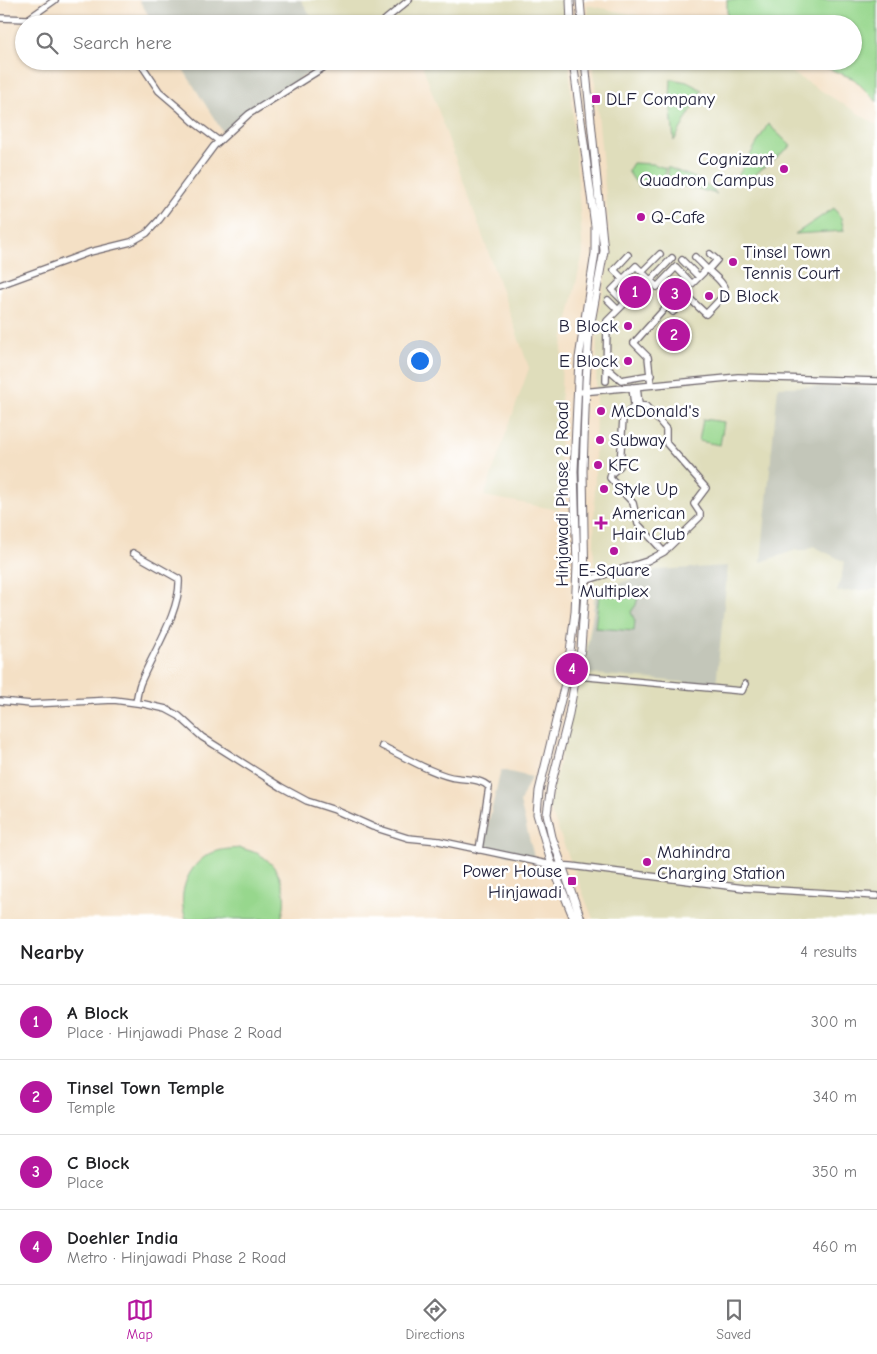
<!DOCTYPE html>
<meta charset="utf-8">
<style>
:root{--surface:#fff;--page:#f2f2f2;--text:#202124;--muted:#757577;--line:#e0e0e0;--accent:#b5179e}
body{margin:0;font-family:"Comic Neue",sans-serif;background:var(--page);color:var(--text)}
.you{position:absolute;left:419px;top:360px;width:18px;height:18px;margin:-12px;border:4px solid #fff;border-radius:50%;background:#1a73e8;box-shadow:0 0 0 8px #1a73e833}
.badge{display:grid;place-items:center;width:32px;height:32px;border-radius:50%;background:var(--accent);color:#fff;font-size:16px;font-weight:700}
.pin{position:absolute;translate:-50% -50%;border:2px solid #fff;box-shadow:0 1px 5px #0006}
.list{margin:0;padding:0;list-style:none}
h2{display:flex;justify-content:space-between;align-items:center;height:65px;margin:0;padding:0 20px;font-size:21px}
h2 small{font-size:16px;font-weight:400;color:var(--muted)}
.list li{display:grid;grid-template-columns:32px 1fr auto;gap:15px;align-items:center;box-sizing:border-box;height:75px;padding:0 20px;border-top:1px solid var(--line)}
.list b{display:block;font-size:19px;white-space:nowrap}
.list p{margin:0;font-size:16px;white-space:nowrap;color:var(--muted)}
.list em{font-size:16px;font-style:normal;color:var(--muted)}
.icon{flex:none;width:28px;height:28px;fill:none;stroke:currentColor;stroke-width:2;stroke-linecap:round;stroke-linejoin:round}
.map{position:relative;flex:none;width:877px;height:919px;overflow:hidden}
.search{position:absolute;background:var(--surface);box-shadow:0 1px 4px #0004;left:15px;right:15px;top:15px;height:55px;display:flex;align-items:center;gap:12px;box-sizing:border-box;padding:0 18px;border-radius:28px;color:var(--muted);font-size:19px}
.sheet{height:365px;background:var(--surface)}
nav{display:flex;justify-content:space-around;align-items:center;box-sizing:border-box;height:70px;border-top:1px solid var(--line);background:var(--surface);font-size:14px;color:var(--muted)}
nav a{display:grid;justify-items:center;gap:2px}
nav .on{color:var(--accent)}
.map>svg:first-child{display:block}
.built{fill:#dfddbb}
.industrial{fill:#c3c6b9}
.green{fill:#97d78d;stroke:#5c7c64}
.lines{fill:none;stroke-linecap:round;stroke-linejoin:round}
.minor-casing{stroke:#6c646b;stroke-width:8}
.major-casing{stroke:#6c646b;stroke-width:9}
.minor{stroke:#fff;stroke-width:5.5}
.major{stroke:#fff;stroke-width:7}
.poi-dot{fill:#b5179e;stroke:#fff;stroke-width:2}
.labels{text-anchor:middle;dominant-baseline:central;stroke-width:5;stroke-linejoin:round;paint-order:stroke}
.poi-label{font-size:18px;fill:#22223b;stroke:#fff;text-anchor:start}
.street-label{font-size:18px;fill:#22223b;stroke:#fff}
</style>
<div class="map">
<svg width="877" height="919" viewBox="0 0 877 919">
<rect width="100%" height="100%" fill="#fff"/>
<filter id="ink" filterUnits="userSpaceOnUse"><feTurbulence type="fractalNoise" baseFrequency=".02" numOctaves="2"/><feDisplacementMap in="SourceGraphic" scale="10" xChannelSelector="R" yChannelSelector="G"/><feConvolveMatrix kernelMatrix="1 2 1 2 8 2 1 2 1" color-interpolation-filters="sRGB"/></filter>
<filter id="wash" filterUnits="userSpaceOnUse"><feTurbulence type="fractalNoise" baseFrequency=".0096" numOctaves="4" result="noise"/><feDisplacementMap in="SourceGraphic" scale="20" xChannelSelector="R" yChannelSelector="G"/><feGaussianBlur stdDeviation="1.12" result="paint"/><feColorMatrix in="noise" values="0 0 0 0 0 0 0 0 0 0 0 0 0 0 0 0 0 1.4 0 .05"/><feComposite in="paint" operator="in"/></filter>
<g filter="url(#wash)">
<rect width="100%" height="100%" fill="#f4e0c5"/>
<path class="built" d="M301,0H564L566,24H384L381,21L377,24H316Z
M587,5L673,23L676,17L691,24H589Z
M421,61H569L583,253L562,346L559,510L484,496L529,368Z
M593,61H773L877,125V919H593L549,806L593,615L597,320L611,251Z"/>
<path class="industrial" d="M139,0H301L316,24H154Z
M178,61H329L265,100L246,114L224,134Z
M877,386V589L837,592L845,562L813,546L807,550H796L761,562L778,387Z
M728,566L716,685L584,673L596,592L656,570Z
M501,770L531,777L520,802L535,861L482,849Z"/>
<path class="green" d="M727,0H877V102L854,79L810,61H853V24H727Z
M671,79L687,82L702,90L674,141L670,100Z
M768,124L791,146L744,183L738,176Z
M633,163L653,164L665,168L666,186H638L628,171Z
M667,167L700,180L717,194L691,187L669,185Z
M834,208L841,218L844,231L795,234Z
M703,419L724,422L720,445L699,441Z
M599,595L638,597L636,605L631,612L635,621L634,631L595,628Z
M241,848C246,850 252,851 257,853C281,865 290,895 281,919H186C177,896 186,869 206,856C217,849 229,849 241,848Z"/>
</g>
<g filter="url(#ink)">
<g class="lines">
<g class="minor-casing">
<path id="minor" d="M0,18L28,19L55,0
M380,24L409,0
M139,61L159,91L180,109L195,123L219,141
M695,257L707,269
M682,260L699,277
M708,270L717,260L710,254
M642,272L660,254
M623,279L614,270L628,255
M650,281L672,258
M0,285L90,252L131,242L147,233L159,220L214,146L249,114L334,61
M608,300L618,310
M606,367L621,380L651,375
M606,381L607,321L625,303L612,290L636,266L657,287L676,267L692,284L707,269C733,291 728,291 706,314L689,298L673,312L667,306L634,343L648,357L651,385
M632,387L634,405
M637,387L639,404
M582,392L738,377L877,381
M133,553L179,579C181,611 152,654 140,684C138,690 137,697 136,703
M585,581L647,561L664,552L638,524L633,503L610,478L611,474L620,466L623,418L634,405L646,406L666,429V441L667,444L706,488L694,504L700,513V517L664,552
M577,676L742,691L745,684
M0,701L31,704L114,700L144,704L166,709L179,716L202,737L281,787L307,801L335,810L373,827L408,838L439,841L552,865L571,866L744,888L877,896
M382,746C401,755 438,777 457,778C468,780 480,778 489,787L479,850"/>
</g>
<g class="major-casing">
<path id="major" d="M570,0L571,24
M580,0L582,24
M573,61L595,226V253L579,358L574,471L577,566L575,612L567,675L539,791L537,814L552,865L574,919
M581,919L552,837L547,814L551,786L568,719L581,649L585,591L583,471L586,382L589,333L604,251L585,61"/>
</g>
<use href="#minor" class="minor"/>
<use href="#major" class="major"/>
</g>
</g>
<g class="poi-dot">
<rect x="591" y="94" width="10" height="10" rx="2.5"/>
<circle cx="784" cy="169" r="5"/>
<circle cx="641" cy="217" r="5"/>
<circle cx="733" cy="262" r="5"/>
<circle cx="709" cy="296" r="5"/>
<circle cx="628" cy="326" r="5"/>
<circle cx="628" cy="361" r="5"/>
<circle cx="601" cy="411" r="5"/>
<circle cx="600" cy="440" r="5"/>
<circle cx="598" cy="465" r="5"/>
<circle cx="604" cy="489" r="5"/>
<path d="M598.5 515.5h5v5h5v5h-5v5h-5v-5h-5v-5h5z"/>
<circle cx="614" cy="551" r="5"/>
<circle cx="647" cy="862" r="5"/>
<rect x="567" y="876" width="10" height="10" rx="2.5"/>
</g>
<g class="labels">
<g class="poi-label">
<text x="606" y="99">DLF Company</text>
<text x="774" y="159" text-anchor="end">Cognizant<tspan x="774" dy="21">Quadron Campus</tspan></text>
<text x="651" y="217">Q-Cafe</text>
<text x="743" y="252">Tinsel Town<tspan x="743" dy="21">Tennis Court</tspan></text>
<text x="719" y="296">D Block</text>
<text x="618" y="326" text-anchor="end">B Block</text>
<text x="618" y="361" text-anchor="end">E Block</text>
<text x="611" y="411">McDonald's</text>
<text x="610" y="440">Subway</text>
<text x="608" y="465">KFC</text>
<text x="614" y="489">Style Up</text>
<text x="612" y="513">American<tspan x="612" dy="21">Hair Club</tspan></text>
<text x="614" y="570" text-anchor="middle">E-Square<tspan x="614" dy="21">Multiplex</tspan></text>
<text x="657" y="852">Mahindra<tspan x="657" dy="21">Charging Station</tspan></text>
<text x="562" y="871" text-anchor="end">Power House<tspan x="562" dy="21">Hinjawadi</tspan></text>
</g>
<g class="street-label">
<text transform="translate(562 494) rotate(-90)">Hinjawadi Phase 2 Road</text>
</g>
</g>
</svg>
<div class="you"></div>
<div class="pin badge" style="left:635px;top:292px">1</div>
<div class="pin badge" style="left:674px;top:335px">2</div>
<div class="pin badge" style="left:675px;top:294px">3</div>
<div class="pin badge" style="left:572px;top:669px">4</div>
<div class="search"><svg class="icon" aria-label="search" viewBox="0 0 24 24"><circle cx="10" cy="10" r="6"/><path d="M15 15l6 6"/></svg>Search here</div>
</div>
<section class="sheet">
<h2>Nearby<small>4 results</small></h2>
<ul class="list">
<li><span class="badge">1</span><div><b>A Block</b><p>Place · Hinjawadi Phase 2 Road</p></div><em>300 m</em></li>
<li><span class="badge">2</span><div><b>Tinsel Town Temple</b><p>Temple</p></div><em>340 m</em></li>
<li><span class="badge">3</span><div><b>C Block</b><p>Place</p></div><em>350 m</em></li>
<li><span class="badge">4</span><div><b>Doehler India</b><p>Metro · Hinjawadi Phase 2 Road</p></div><em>460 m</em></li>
</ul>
</section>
<nav>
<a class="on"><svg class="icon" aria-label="map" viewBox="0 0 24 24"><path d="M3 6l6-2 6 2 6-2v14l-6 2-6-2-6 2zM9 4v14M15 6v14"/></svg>Map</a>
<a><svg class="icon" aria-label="directions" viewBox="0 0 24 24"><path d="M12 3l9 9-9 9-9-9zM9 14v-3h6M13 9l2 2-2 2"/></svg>Directions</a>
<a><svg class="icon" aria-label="saved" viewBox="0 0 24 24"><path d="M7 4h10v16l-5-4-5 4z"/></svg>Saved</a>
</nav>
